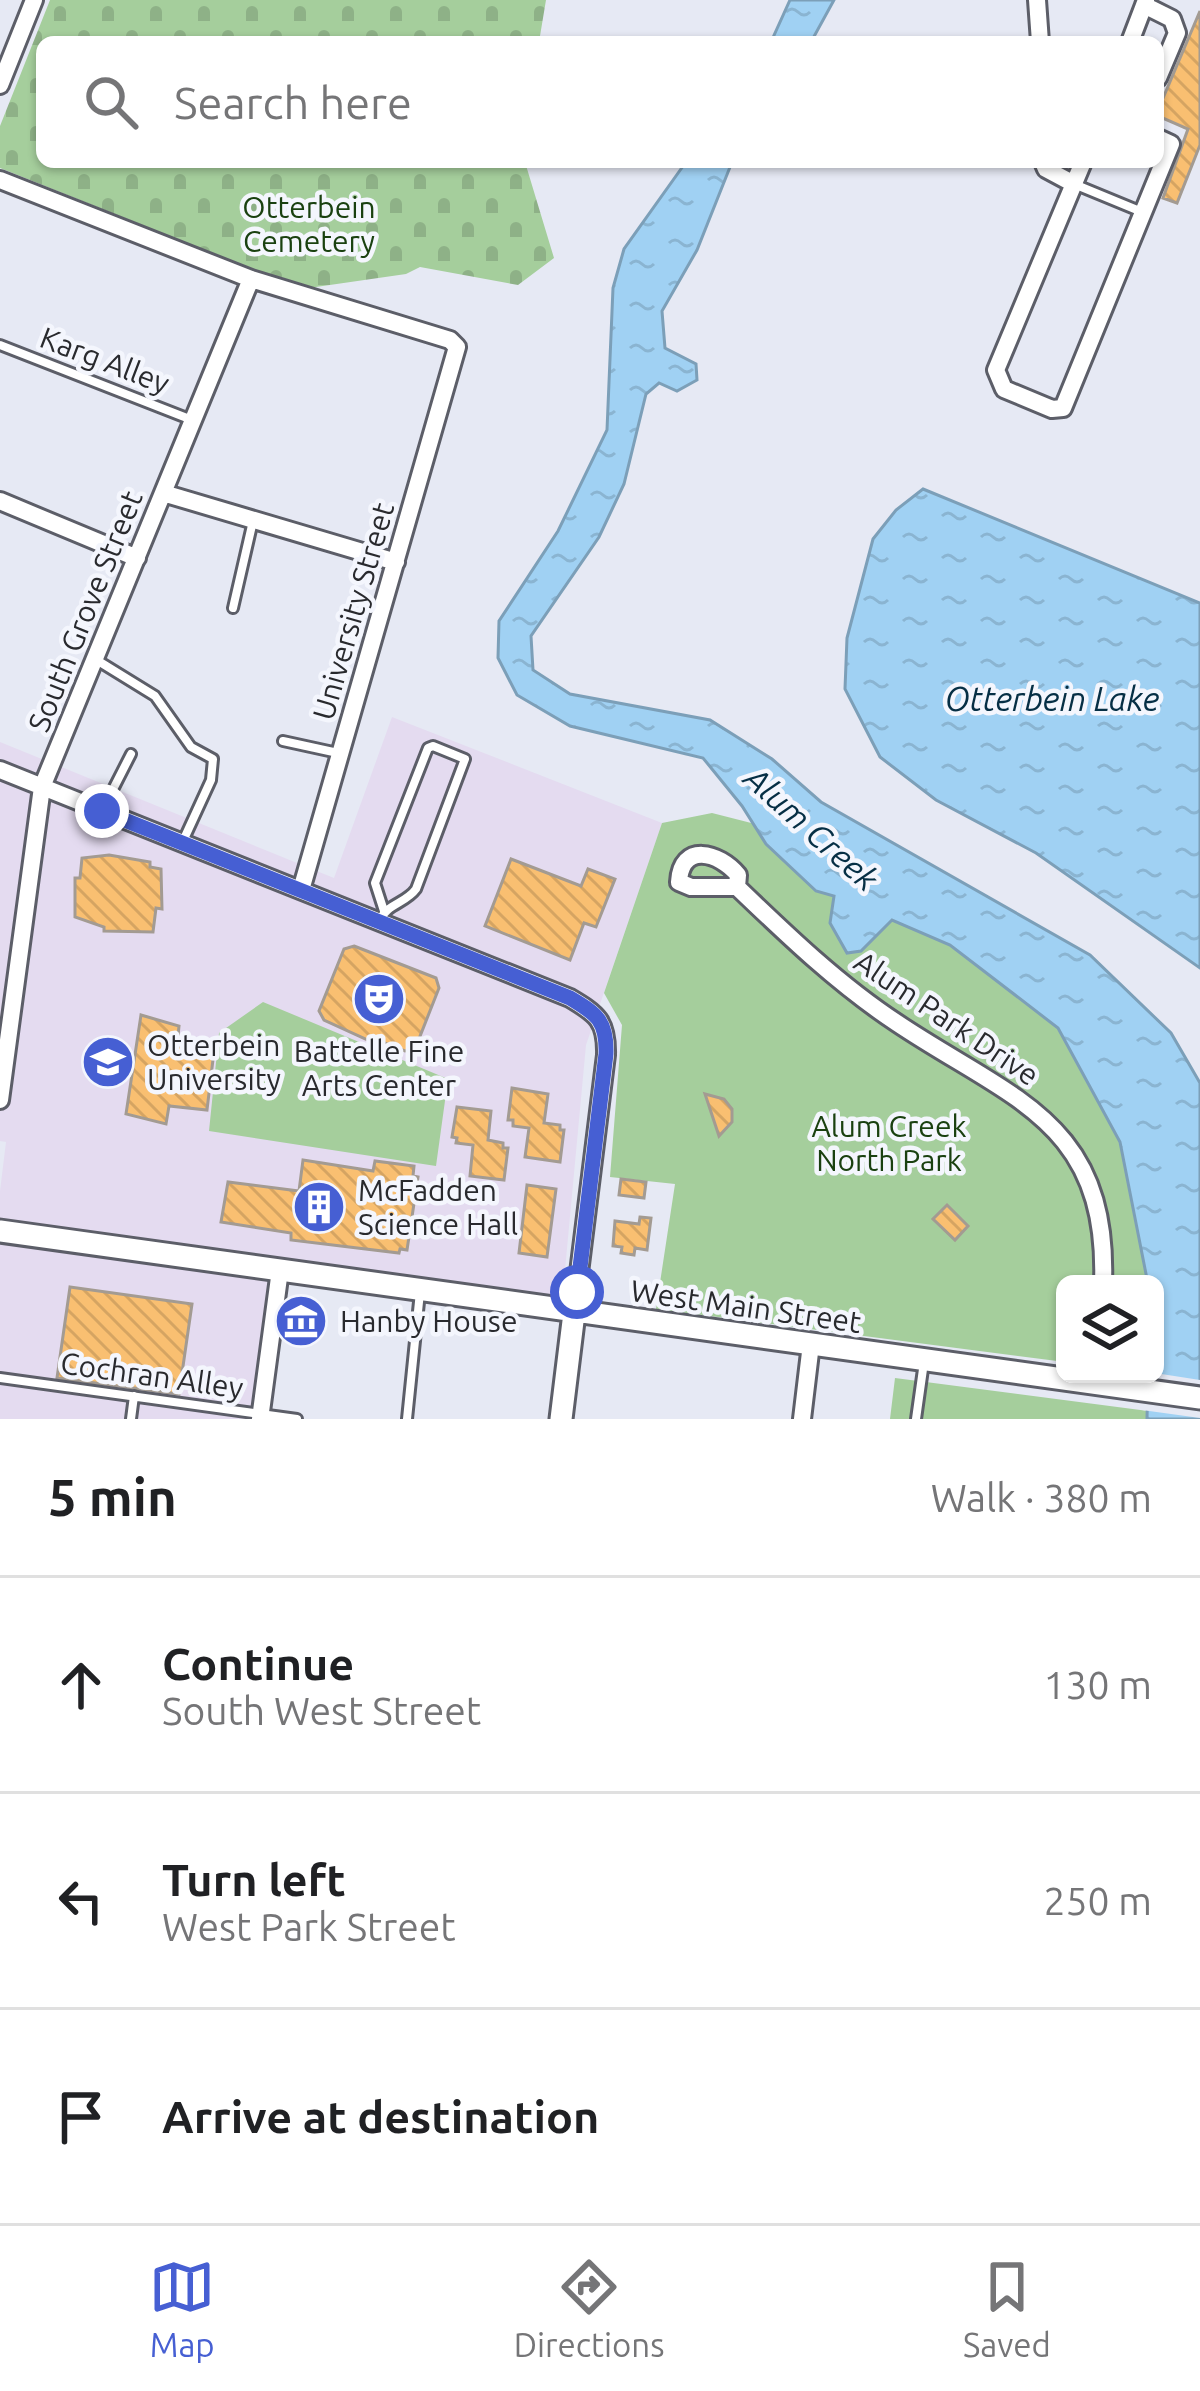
<!DOCTYPE html>
<meta charset="utf-8">
<style>
:root{--surface:#fff;--page:#f2f2f2;--text:#202124;--muted:#757577;--line:#e0e0e0;--accent:#465fd3}
body{margin:0;font-family:Ubuntu,sans-serif;background:var(--page);color:var(--text)}
.controls{position:absolute;right:36px;bottom:36px;display:grid;overflow:hidden;border-radius:18px;box-shadow:0 3px 9px #0004}
.controls button{width:108px;height:108px;display:grid;place-items:center;padding:0;border:0;border-bottom:3px solid var(--line);background:var(--surface);color:var(--text);font:60px sans-serif}
.stop{position:absolute;width:36px;height:36px;margin:-27px;border:9px solid #465fd3;border-radius:50%;background:#fff}
.stop.end{background:#465fd3;border-color:#fff;box-shadow:0 3px 12px #0008}
.list{margin:0;padding:0;list-style:none}
h2{display:flex;justify-content:space-between;align-items:center;height:156px;margin:0;padding:0 48px;font-size:51px}
h2 small{font-size:39px;font-weight:400;color:var(--muted)}
.list li{display:grid;grid-template-columns:78px 1fr auto;gap:36px;align-items:center;box-sizing:border-box;height:216px;padding:0 48px;border-top:3px solid var(--line)}
.list b{display:block;font-size:45px;white-space:nowrap}
.list p{margin:0;font-size:39px;white-space:nowrap;color:var(--muted)}
.list em{font-size:39px;font-style:normal;color:var(--muted)}
.icon{flex:none;width:66px;height:66px;fill:none;stroke:currentColor;stroke-width:2;stroke-linecap:round;stroke-linejoin:round}
.map{position:relative;flex:none;width:1200px;height:1419px;overflow:hidden}
.search{position:absolute;background:var(--surface);box-shadow:0 3px 9px #0004;left:36px;right:36px;top:36px;height:132px;display:flex;align-items:center;gap:30px;box-sizing:border-box;padding:0 42px;border-radius:18px;color:var(--muted);font-size:45px}
.sheet{height:804px;background:var(--surface)}
nav{display:flex;justify-content:space-around;align-items:center;box-sizing:border-box;height:168px;border-top:3px solid var(--line);background:var(--surface);font-size:33px;color:var(--muted)}
nav a{display:grid;justify-items:center;gap:6px}
nav .on{color:var(--accent)}
.map>svg:first-child{display:block}
.education{fill:#e4dbf0}
.cemetery{fill:url(#cemetery-stones)}
.park{fill:#a5ce9c}
.water{fill:url(#water-ripples);stroke:#7c9fb8;stroke-width:3}
.pier{fill:#e6e9f4}
.building{fill:url(#building-back-hatch);stroke:#a39b92;stroke-width:3}
.lines{fill:none;stroke-linecap:round;stroke-linejoin:round}
.lane-casing{stroke:#5c5e68;stroke-width:14}
.street-casing{stroke:#5c5e68;stroke-width:22}
.secondary-casing{stroke:#5c5e68;stroke-width:27}
.lane{stroke:#fff;stroke-width:8}
.street{stroke:#fff;stroke-width:16}
.secondary{stroke:#fff;stroke-width:21}
.route{stroke:#465fd3;stroke-width:15}
.labels{text-anchor:middle;dominant-baseline:central;stroke-width:9;stroke-linejoin:round;paint-order:stroke}
.park-label{font-size:30px;fill:#1a4110;stroke:#f4f6fd}
.street-label{font-size:30px;fill:#292a2e;stroke:#f4f6fd}
.poi-label{font-size:30px;fill:#292a2e;stroke:#f4f6fd;text-anchor:start}
.water-label{font-size:33px;font-style:italic;fill:#062f45;stroke:#f4f6fd}
</style>
<div class="map">
<svg width="1200" height="1419" viewBox="0 0 1200 1419">
<defs>
<pattern id="cemetery-stones" width="16" height="16" patternUnits="userSpaceOnUse" patternTransform="scale(3)"><rect width="16" height="16" fill="#a5ce9c"/><path d="M2 7V4a2 2 0 0 1 4 0v3zM10 15v-3a2 2 0 0 1 4 0v3z" fill="#8eb187"/></pattern>
<pattern id="water-ripples" width="26" height="14" patternUnits="userSpaceOnUse" patternTransform="scale(3)"><rect width="26" height="14" fill="#a0d1f3"/><path d="M2 4q2-2 4 0t4 0M15 11q2-2 4 0t4 0" fill="none" stroke="#8ab4d1"/></pattern>
<pattern id="building-back-hatch" width="6" height="6" patternUnits="userSpaceOnUse" patternTransform="scale(3)"><rect width="6" height="6" fill="#f9bf71"/><path d="M-1 5l2 2M0 0l6 6M5-1l2 2" fill="none" stroke="#d5a462"/></pattern>
</defs>
<rect width="100%" height="100%" fill="#e6e9f4"/>
<path class="education" d="M392,717L662,823L586,1045L562,1302L289,1266L268,1419H0V1191L6,1142L0,1141V742L334,878Z"/>
<path class="cemetery" d="M50,0H546L539,42H42V162H525L554,258L518,285L420,267L406,274L302,289L0,168V126Z"/>
<path class="park" d="M712,813L822,841L861,950L892,920L950,945L1058,1028L1120,1142L1148,1284H1065V1362L656,1309L675,1184L610,1177L622,1025L604,993L662,823Z
M263,1002L448,1079L436,1166L209,1131L219,1033Z
M895,1378L1148,1411L1147,1419H890Z"/>
<path class="water" d="M790,0H834L811,42H771Z
M686,162H732L697,250L662,311L665,348L696,364L697,380L677,391L659,383L646,394L624,484L599,537L531,636L533,670L570,694L710,720L772,759L821,802L1090,955L1171,1033L1200,1083V1419H1147L1148,1374H1155V1284H1148L1120,1142L1058,1028L950,945L892,920L861,951L847,953L830,923L834,896L816,891L766,844L742,806L703,758L570,726L517,695L498,658L499,621L558,531L607,430L613,288L624,249Z
M923,489L1200,603V968L1036,853L936,800L880,757L845,689L847,638L873,539L896,510Z"/>
<path class="pier" d="M1155,1373L1200,1380V1418L1142,1410V1374Z"/>
<path class="building" d="M1200,11V145L1177,203L1163,198L1188,129L1158,116V110Z
M109,855L150,862V867L161,869L162,909L156,908L153,932L104,931V927L75,917V878H80L82,858Z
M511,859L581,886L588,869L615,879L596,927L584,923L570,960L485,926Z
M354,946L436,978L439,988L415,1049L405,1051L372,1038L370,1041L324,1020L319,1011L344,949Z
M141,1015L179,1026L177,1046L214,1051L207,1110L169,1106L166,1124L126,1114Z
M512,1088L548,1094L544,1123L560,1125V1130H564L560,1162L525,1157L529,1128L513,1126V1120H508Z
M705,1094L724,1099L732,1109V1122L719,1136Z
M457,1107L491,1111L488,1140L503,1143V1148H508L504,1180L470,1176L473,1145L456,1143L457,1138L452,1137Z
M303,1160L373,1171L375,1161L414,1166L413,1176L418,1177L407,1250L400,1249L399,1253L291,1240V1233L221,1222L228,1182L299,1191Z
M621,1179L646,1182L644,1198L619,1195Z
M527,1185L556,1189L547,1257L519,1253Z
M947,1205L968,1226L955,1240L933,1219Z
M640,1217L651,1218L647,1250L635,1248L634,1255L621,1253L622,1247L613,1246L615,1221L639,1224Z
M70,1287L192,1304L179,1394L57,1378Z
M293,1309L312,1312L310,1332L290,1330Z"/>
<g class="lines">
<g class="lane-casing">
<path id="lane" d="M1074,184L1142,212
M0,345L192,420
M233,608L253,521
M95,659L155,696L191,747L213,759L211,780L183,841
M283,741L338,753
M103,809L131,754
M380,920C387,904 406,903 416,889L465,759L433,746L428,748L375,883L384,911
M0,1378L297,1419
M131,1419L134,1396
M407,1419L420,1292
M916,1419L924,1362"/>
</g>
<g class="street-casing">
<path id="street" d="M1037,0L1040,42
M1144,5L1172,19L1177,33L1158,78
M1130,42L1146,0
M0,85L34,0
M1043,162L1046,169L1074,184
M1083,162L996,370L1004,389L1052,409L1063,408L1171,144L1158,138
M0,180L251,279L450,340L457,347L301,890
M163,493L396,562
M0,501L137,558
M0,770L570,998C597,1014 607,1021 606,1055L574,1313
M737,887H691L679,882C681,842 719,852 738,875L737,887C787,935 839,985 897,1023C1012,1100 1109,1121 1103,1284
M0,1100L42,787L251,279
M260,1419L280,1270
M802,1419L811,1344"/>
</g>
<g class="secondary-casing">
<path id="secondary" d="M0,1231L1200,1398
M561,1419L574,1313"/>
</g>
<use href="#lane" class="lane"/>
<use href="#street" class="street"/>
<use href="#secondary" class="secondary"/>
</g>
<g class="lines">
<path class="route" d="M102,811L570,998C597,1014 607,1021 606,1054L577,1292"/>
</g>
<defs>
<g id="theatre-disc" transform="scale(2.7)"><circle r="9.5" fill="#465fd3" stroke="#f4f6fd"/><path d="M-5-5.5Q0-4 5-5.5V0Q5 5 0 6Q-5 5-5 0ZM-3.3-2.5H-1v1.5H-3.3ZM1-2.5H3.3v1.5H1ZM-2.8 1Q0 5.5 2.8 1Z" fill="#fff"/></g>
<g id="university-disc" transform="scale(2.7)"><circle r="9.5" fill="#465fd3" stroke="#f4f6fd"/><path d="M0-5L7-2L0 1L-7-2ZM-4 1L0 2.5L4 1V4Q0 6-4 4Z" fill="#fff"/></g>
<g id="building-disc" transform="scale(2.7)"><circle r="9.5" fill="#465fd3" stroke="#f4f6fd"/><path d="M-4-6H4V6H1V3H-1V6H-4ZM-2.5-4.3h1.7v1.8h-1.7ZM.8-4.3h1.7v1.8H.8ZM-2.5-1h1.7V.8h-1.7ZM.8-1h1.7V.8H.8Z" fill="#fff"/></g>
<g id="museum-disc" transform="scale(2.7)"><circle r="9.5" fill="#465fd3" stroke="#f4f6fd"/><path d="M0-6L6-3V-2H-6V-3ZM-5-1h2V3h-2ZM-1-1h2V3h-2ZM3-1h2V3H3ZM-6 4H6V6H-6Z" fill="#fff"/></g>
</defs>
<g fill-rule="evenodd">
<use href="#theatre-disc" x="379" y="999"/>
<use href="#university-disc" x="108" y="1062"/>
<use href="#building-disc" x="319" y="1207"/>
<use href="#museum-disc" x="301" y="1321"/>
</g>
<g class="labels">
<g class="park-label">
<text x="309" y="207">Otterbein<tspan x="309" dy="34">Cemetery</tspan></text>
<text x="889" y="1126">Alum Creek<tspan x="889" dy="34">North Park</tspan></text>
</g>
<g class="street-label">
<text transform="translate(105 360) rotate(21)">Karg Alley</text>
<text transform="translate(85 611) rotate(-68)">South Grove Street</text>
<text transform="translate(353 611) rotate(-74)">University Street</text>
<text transform="translate(947 1018) rotate(34)">Alum Park Drive</text>
<text transform="translate(746 1306) rotate(8)">West Main Street</text>
<text transform="translate(152 1375) rotate(8)">Cochran Alley</text>
</g>
<g class="poi-label">
<text x="147" y="1045">Otterbein<tspan x="147" dy="34">University</tspan></text>
<text x="379" y="1051" text-anchor="middle">Battelle Fine<tspan x="379" dy="34">Arts Center</tspan></text>
<text x="358" y="1190">McFadden<tspan x="358" dy="34">Science Hall</tspan></text>
<text x="340" y="1321">Hanby House</text>
</g>
<g class="water-label">
<text x="1052" y="698">Otterbein Lake</text>
<text transform="translate(812 828) rotate(42)">Alum Creek</text>
</g>
</g>
</svg>
<div class="controls">
<button><svg class="icon" aria-label="layers" viewBox="0 0 24 24"><path d="M12 4l9 5-9 5-9-5zM3 14l9 5 9-5"/></svg></button>
</div>
<div class="stop" style="left:577px;top:1292px"></div>
<div class="stop end" style="left:102px;top:811px"></div>
<div class="search"><svg class="icon" aria-label="search" viewBox="0 0 24 24"><circle cx="10" cy="10" r="6"/><path d="M15 15l6 6"/></svg>Search here</div>
</div>
<section class="sheet">
<h2>5 min<small>Walk · 380 m</small></h2>
<ul class="list">
<li><svg class="icon" aria-label="ahead" viewBox="0 0 24 24"><path d="M12 20V5M6 11l6-6 6 6"/></svg><div><b>Continue</b><p>South West Street</p></div><em>130 m</em></li>
<li><svg class="icon" aria-label="left" viewBox="0 0 24 24"><path d="M17 20v-9H6M10 6l-5 5 5 5"/></svg><div><b>Turn left</b><p>West Park Street</p></div><em>250 m</em></li>
<li><svg class="icon" aria-label="arrive" viewBox="0 0 24 24"><path d="M6 21V4h12l-3 4 3 4H6"/></svg><div><b>Arrive at destination</b></div></li>
</ul>
</section>
<nav>
<a class="on"><svg class="icon" aria-label="map" viewBox="0 0 24 24"><path d="M3 6l6-2 6 2 6-2v14l-6 2-6-2-6 2zM9 4v14M15 6v14"/></svg>Map</a>
<a><svg class="icon" aria-label="directions" viewBox="0 0 24 24"><path d="M12 3l9 9-9 9-9-9zM9 14v-3h6M13 9l2 2-2 2"/></svg>Directions</a>
<a><svg class="icon" aria-label="saved" viewBox="0 0 24 24"><path d="M7 4h10v16l-5-4-5 4z"/></svg>Saved</a>
</nav>
